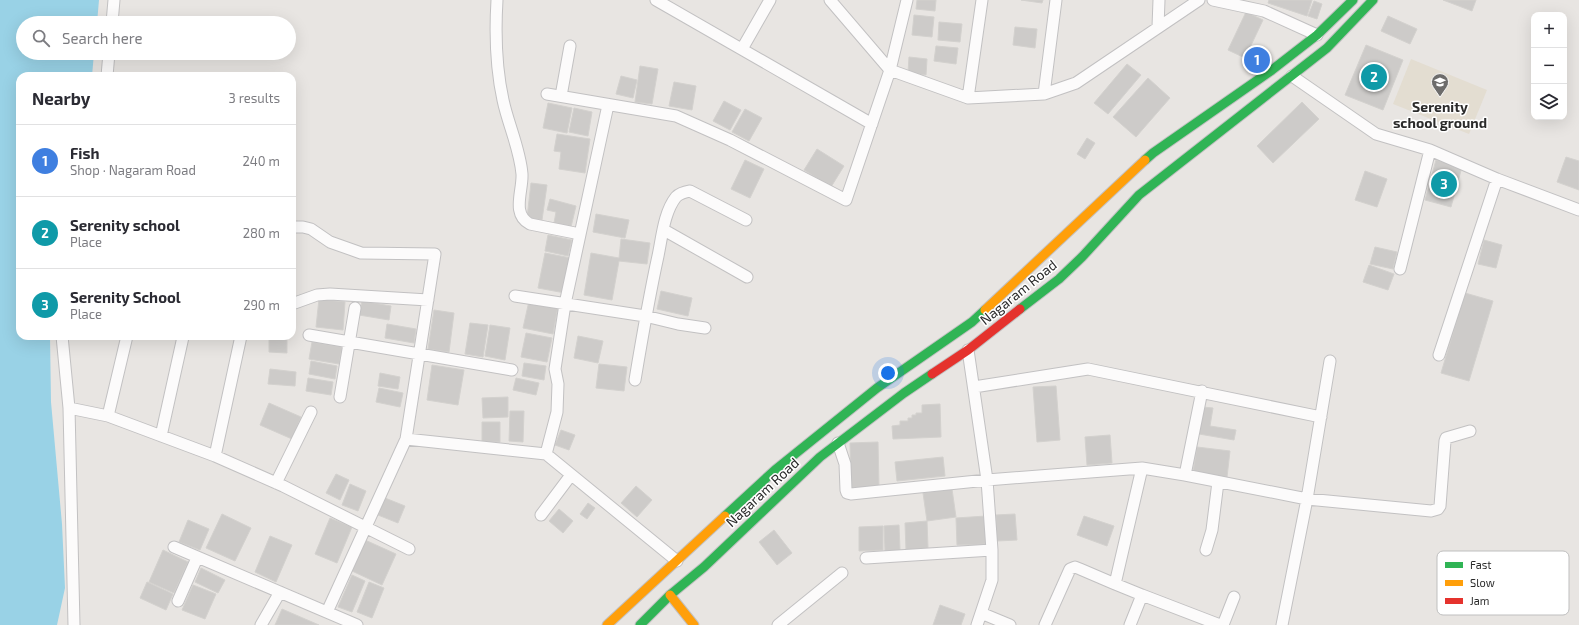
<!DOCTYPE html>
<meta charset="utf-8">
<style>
:root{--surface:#fff;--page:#f7f7f7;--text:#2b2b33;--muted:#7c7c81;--line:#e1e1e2;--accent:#6d6c6b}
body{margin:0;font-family:"Exo 2",sans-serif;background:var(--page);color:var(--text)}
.controls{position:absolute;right:12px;top:12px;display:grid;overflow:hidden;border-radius:8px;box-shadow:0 4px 16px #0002}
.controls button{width:36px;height:36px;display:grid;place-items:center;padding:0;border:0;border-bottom:1px solid var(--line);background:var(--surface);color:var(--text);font:20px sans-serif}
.you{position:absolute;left:888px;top:373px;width:14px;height:14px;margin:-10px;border:3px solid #fff;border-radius:50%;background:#1a73e8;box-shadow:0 0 0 6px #1a73e833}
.badge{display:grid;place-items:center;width:26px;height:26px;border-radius:50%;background:var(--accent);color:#fff;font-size:13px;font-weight:700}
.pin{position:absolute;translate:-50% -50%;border:2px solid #fff;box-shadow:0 1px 4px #0006}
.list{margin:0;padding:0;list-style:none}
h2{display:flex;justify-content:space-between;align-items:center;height:52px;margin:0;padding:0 16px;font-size:17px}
h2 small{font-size:13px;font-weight:400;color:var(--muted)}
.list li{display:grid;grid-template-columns:26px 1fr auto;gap:12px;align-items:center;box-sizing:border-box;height:72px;padding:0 16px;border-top:1px solid var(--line)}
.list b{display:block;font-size:15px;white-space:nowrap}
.list p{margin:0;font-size:13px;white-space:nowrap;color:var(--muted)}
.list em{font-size:13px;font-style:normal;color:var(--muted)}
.icon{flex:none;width:22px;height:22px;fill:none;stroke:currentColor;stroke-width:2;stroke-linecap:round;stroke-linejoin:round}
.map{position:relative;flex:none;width:1579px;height:625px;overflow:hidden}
.search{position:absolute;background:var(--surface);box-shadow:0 4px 16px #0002;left:16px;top:16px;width:280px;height:44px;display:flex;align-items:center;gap:10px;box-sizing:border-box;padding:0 14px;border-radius:22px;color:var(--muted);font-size:15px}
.panel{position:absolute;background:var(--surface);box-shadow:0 4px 16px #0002;left:16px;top:72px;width:280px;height:268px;border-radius:12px}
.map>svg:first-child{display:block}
.education{fill:#e3ddd1}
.water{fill:#99d2e6}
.building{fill:#cdcbc9;stroke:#d3d1ce}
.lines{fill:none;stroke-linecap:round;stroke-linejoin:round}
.street-casing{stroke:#c2c1c2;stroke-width:13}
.fast-casing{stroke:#c2c1c2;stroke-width:11}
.slow-casing{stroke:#c2c1c2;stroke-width:11}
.jam-casing{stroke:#c2c1c2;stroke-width:11}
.street{stroke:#fcfbfb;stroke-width:11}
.fast{stroke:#30b455;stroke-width:9}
.slow{stroke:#ff9f0a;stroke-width:9}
.jam{stroke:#e5322d;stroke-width:9}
.labels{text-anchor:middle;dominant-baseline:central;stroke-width:3;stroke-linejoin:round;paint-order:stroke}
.poi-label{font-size:14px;font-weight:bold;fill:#2b2b2b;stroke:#fff}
.street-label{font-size:14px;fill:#2b2b2b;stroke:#fff}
.key{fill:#fff;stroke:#bfbfbf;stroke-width:1}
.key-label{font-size:11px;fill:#2b2b2b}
</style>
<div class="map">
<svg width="1579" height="625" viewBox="0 0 1579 625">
<rect width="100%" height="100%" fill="#e8e5e2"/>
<path class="education" d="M1411,59L1487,90L1469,134L1393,104Z"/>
<path class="water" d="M0,0H99L97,23H23V53H94L92,76H20V336H50L51,402L62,524L65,588L57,625H0Z"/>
<path class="building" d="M917,0H936L935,11L916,9Z
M1021,0H1043L1042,3Z
M1269,0H1312L1307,16L1268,3Z
M1443,0H1476L1472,11Z
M1314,1L1322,4L1317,19L1308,16Z
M1246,12L1263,20L1245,58L1228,50Z
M914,15L934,17L932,37L912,35Z
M1388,16L1417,29L1410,44L1381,31Z
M939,22L962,24L960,42L938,40Z
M1015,27L1037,29L1035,48L1013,45Z
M1366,45L1403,60L1383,110L1345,95Z
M936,46L958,48L956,64L934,61Z
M909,57L927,59L926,75L908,73Z
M1127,64L1141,75L1108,114L1094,103Z
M640,66L658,69L652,104L635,102Z
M621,76L637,80L633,98L616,94Z
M1148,78L1170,98L1136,137L1113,117Z
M674,82L696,86L692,110L669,106Z
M724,101L741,110L730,130L713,121Z
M1302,102L1319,119L1273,163L1257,146Z
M548,103L572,108L567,133L543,128Z
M574,108L592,112L588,136L569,132Z
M745,109L762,118L749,141L732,132Z
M557,134L590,139L585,173L559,169L561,152L554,151Z
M1087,138L1095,143L1085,159L1077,154Z
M817,149L844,166L831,187L804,170Z
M1566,157L1579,161V190L1557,182Z
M745,160L764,169L750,198L731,189Z
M1436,160L1462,167L1451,207L1425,200Z
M1365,171L1387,179L1377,207L1355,200Z
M531,183L547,185L542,220L527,218Z
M550,199L576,206L571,227L554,223L556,212L547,210Z
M596,214L629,220L625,238L593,232Z
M548,235L572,240L568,256L545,251Z
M621,239L650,243L647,264L619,261L612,300L584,295L591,253L619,258Z
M1484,240L1502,245L1496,268L1478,264Z
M1375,247L1397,252L1393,269L1370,264Z
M545,253L571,258L565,293L538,288Z
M1369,265L1394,274L1388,290L1363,282Z
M661,291L692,298L688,316L657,309Z
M1465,293L1493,301L1469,381L1441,373Z
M319,299L345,302L343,330L316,327Z
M362,301L391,306L389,320L359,315Z
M529,301L558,306L553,334L523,328Z
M434,310L454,313L449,352L428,349Z
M470,323L488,325L483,357L465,354Z
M387,324L416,329L414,343L385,338Z
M490,325L510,328L505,360L485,356Z
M526,333L552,338L547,362L521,357Z
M578,336L603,341L598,363L574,358Z
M269,337L287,338V353L269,352Z
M312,342L342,347L339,364L309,359Z
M311,361L337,366L335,379L309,374Z
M524,363L546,366L544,380L522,376Z
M599,364L627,367L624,391L596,388Z
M432,365L464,370L458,405L427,400Z
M270,369L296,372L295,386L268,384Z
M380,373L400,377L398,389L378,386Z
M308,378L333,382L331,395L306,391Z
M516,378L539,383L536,395L513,390Z
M1056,386L1060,440L1037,442L1033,387Z
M379,388L403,393L400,407L376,402Z
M508,397V417L483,418L482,398Z
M269,403L301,417L292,439L260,425Z
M940,404L941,437L893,439L892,426L900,425V421H908V418H912V415H916V413H922V405Z
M1203,407L1213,408L1210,426L1236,430L1234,440L1199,434Z
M510,411H524L523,442L509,441Z
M482,422H500V442H482Z
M561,430L575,435L569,450L555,445Z
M1110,435L1112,463L1087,465L1085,437Z
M878,442L879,487L851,488L850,443Z
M1197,447L1230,451L1227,477L1193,472Z
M943,457L945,476L897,481L895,462Z
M336,474L349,480L340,500L326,493Z
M350,484L366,491L358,511L342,505Z
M636,486L652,500L637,517L621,503Z
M952,489L956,517L927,521L923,493Z
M385,498L405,506L398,523L378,515Z
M588,503L595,508L587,519L580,514Z
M559,509L573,521L563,533L549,521Z
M222,514L251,528L235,561L206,548Z
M1015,514L1017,540L997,541L996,515Z
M986,516L987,544L957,545L956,518Z
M1084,516L1114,526L1107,546L1077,535Z
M330,518L352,527L337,563L315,554Z
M188,520L209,529L200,550L179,542Z
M927,521L928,548L906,550L905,523Z
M899,525L900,550L885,551L884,526Z
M883,526V550L859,551V527Z
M774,530L792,553L777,565L759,542Z
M270,536L292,545L276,582L255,572Z
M365,540L396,554L382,585L352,571Z
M163,550L188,562L174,593L149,582Z
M201,568L225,580L218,593L195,582Z
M352,575L365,581L352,612L338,607Z
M147,582L173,594L166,610L140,598Z
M369,582L384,588L372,618L357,612Z
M193,585L216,594L205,619L182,610Z
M940,605L965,614L961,625H933Z
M282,609L319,625H275Z"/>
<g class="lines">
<g class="street-casing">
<path id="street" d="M497,0C495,33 496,68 503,100C508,124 520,149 522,174C523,191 511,214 530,224L580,234
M656,0L872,124
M830,0L890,70L968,98L1044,94L1076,83L1199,0
M1213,0L1264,11L1317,35
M112,23L114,0
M1158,27L1159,0
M742,49L770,0
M107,76L109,53
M1292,76L1376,134L1430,150L1497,179L1579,210
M547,94L676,116L730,140L846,200L890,70L907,0
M1044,94L1056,0
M561,96L570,46
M968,98L982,0
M292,228L295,227H303L311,229L330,242L361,253L435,254L406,439L327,612
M664,230L747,277
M1400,269L1430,150
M515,296L645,316L678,324L705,328
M292,304L317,295L330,294L428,300
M309,335L512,370
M62,336L69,408L74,625
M127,336L108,416L215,456L283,486L409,549
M968,350L987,480L992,550V580L977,625
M1439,355L1497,179
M635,380C642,338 649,297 658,256C662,237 664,212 676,197C680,193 684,192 690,191L746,220
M974,387L1088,369L1321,417
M340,397L355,308
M69,408L108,416
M161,436L183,337
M406,439L546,454L677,561
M838,443L845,464L846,490L847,493L851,494L987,480L1142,468L1185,475L1307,499L1431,511L1438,509L1440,506L1445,441L1446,438L1470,431
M546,454L557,412L558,384L555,369L565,304L608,105
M215,456L241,336
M1185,475L1202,391
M276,483L311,412
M541,515L571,475
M174,547L357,625
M1206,550L1212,530L1218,482
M866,558L992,550
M1142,595L1220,625
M178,601L197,558
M981,613L1010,625
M261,625L280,592
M778,625L842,573
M1045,625L1070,569L1075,567L1080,569L1115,584
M1130,625L1142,595L1115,584L1142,468
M1223,625L1234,597
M1282,625L1307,499L1330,361"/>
</g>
<g class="fast-casing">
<path id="fast" d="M1145,160L1153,153L1272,70L1317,35L1353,0
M1020,309L1059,279L1082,257L1139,195L1327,48L1373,0
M725,516L775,470L877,388L972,322L985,310
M640,625L670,595L704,567L820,457L904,393L932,374"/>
</g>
<g class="slow-casing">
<path id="slow" d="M985,310L1145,160
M670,595L694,625
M607,625L725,516"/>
</g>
<g class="jam-casing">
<path id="jam" d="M932,374L968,350L1020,309"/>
</g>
<use href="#street" class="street"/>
<use href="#fast" class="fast"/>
<use href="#slow" class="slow"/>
<use href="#jam" class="jam"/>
</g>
<defs>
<g id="school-pin" transform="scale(0.9)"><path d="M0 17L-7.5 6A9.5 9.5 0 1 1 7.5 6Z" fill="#6d6c6b" stroke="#fff"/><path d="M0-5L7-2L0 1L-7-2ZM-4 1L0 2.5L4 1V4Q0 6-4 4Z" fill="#fff"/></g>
</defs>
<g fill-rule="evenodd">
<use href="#school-pin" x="1440" y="82"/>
</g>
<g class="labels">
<g class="poi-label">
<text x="1440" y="106">Serenity<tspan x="1440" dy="16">school ground</tspan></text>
</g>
<g class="street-label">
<text transform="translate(1018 292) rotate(-39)">Nagaram Road</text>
<text transform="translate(762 492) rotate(-43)">Nagaram Road</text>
</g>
</g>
<rect x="1437" y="551" width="132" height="64" rx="6" class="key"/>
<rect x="1445" y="562" width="18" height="6" fill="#30b455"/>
<rect x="1445" y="580" width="18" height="6" fill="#ff9f0a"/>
<rect x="1445" y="598" width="18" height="6" fill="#e5322d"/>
<g class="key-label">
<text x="1470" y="569">Fast</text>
<text x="1470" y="587">Slow</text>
<text x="1470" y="605">Jam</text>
</g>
</svg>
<div class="controls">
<button>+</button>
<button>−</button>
<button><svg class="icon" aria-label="layers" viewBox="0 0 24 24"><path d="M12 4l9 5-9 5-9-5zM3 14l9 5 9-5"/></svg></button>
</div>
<div class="you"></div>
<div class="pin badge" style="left:1257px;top:60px;background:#3f7fe0">1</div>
<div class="pin badge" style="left:1374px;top:77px;background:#0f9aa8">2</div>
<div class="pin badge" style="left:1444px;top:184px;background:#0f9aa8">3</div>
<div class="search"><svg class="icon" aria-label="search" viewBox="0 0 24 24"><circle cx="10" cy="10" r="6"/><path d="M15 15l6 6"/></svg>Search here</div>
<section class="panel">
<h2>Nearby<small>3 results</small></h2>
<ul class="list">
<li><span class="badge" style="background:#3f7fe0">1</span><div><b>Fish</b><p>Shop · Nagaram Road</p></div><em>240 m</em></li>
<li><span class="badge" style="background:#0f9aa8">2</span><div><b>Serenity school</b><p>Place</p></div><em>280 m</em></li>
<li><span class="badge" style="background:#0f9aa8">3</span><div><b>Serenity School</b><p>Place</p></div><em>290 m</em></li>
</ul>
</section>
</div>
